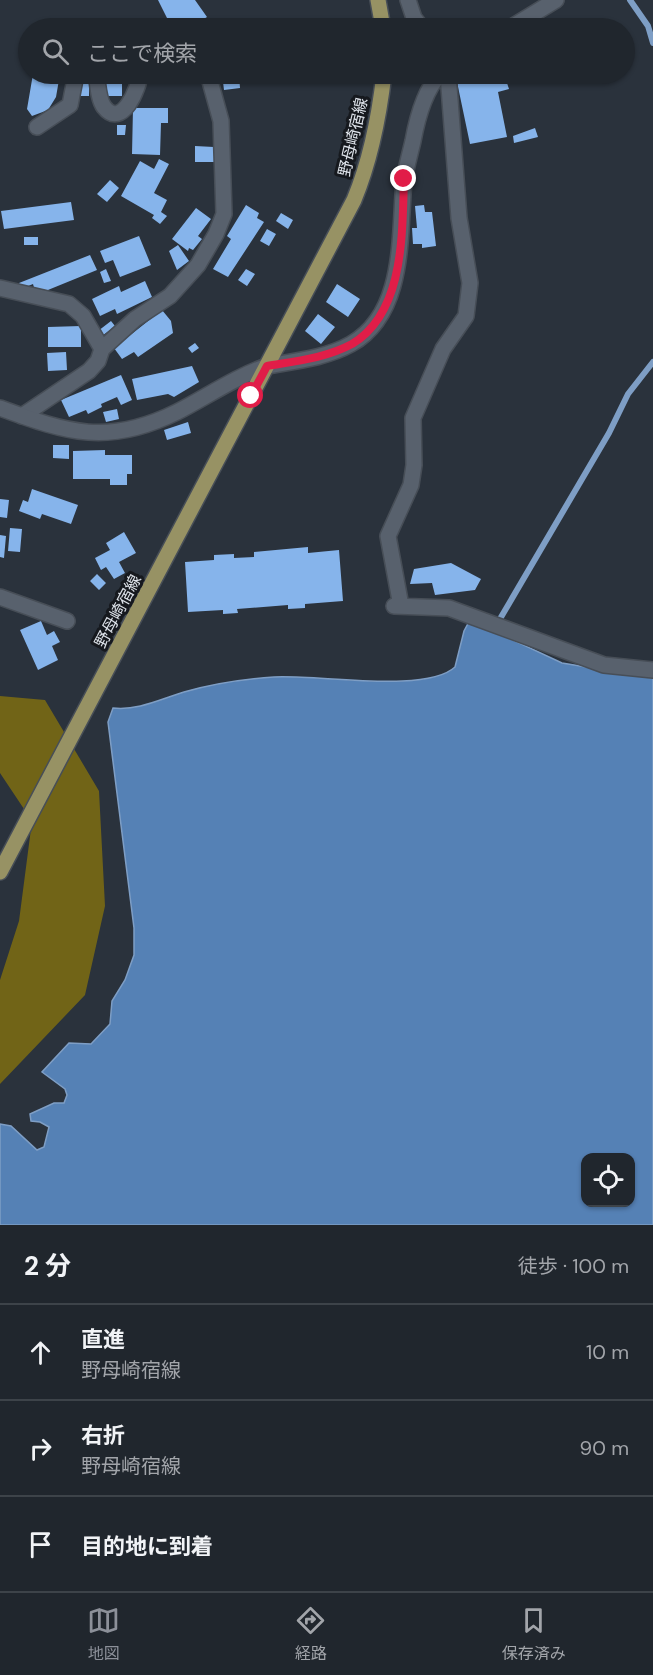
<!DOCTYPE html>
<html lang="ja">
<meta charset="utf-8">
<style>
:root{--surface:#20262d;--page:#282e35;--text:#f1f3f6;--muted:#a2a5aa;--line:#3d4349;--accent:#8c9099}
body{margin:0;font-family:"DM Sans","Noto Sans JP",sans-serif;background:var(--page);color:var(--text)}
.controls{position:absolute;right:18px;bottom:18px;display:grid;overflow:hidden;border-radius:12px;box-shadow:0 2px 4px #0004}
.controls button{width:54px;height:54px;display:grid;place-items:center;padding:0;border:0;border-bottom:2px solid var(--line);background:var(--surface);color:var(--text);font:30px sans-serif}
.stop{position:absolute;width:18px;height:18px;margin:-14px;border:4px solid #e11d48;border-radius:50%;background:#fff}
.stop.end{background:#e11d48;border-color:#fff;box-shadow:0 2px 6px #0008}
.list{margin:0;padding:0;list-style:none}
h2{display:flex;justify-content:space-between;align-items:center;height:78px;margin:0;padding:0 24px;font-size:26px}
h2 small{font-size:20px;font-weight:400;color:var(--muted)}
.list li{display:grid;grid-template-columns:39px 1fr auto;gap:18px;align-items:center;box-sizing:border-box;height:96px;padding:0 24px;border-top:2px solid var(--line)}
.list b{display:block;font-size:22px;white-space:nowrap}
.list p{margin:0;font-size:20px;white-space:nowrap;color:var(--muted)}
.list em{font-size:20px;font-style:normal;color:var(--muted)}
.icon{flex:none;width:33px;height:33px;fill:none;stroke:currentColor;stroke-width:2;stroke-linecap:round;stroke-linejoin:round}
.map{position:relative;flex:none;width:653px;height:1225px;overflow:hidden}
.search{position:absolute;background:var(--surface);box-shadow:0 2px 4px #0004;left:18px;right:18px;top:18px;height:66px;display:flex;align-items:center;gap:15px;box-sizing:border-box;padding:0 21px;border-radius:33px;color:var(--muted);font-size:22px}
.sheet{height:366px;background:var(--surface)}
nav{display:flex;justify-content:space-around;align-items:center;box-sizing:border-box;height:84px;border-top:2px solid var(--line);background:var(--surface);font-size:16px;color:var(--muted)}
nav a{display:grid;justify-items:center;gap:3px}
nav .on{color:var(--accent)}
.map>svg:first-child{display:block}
.forest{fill:#716417}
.water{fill:#5581b5;stroke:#7e9ec5;stroke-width:1.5;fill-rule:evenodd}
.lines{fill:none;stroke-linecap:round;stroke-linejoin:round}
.stream{stroke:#7e9ec5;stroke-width:6}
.building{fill:#86b4eb}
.street-casing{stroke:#474e57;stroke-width:18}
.secondary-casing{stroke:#474e57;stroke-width:18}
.primary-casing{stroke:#474e57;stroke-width:18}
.street{stroke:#58616d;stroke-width:15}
.secondary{stroke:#58616d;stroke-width:15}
.primary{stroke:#979264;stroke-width:15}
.route{stroke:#e11d48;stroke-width:8}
.labels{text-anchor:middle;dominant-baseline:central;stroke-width:6;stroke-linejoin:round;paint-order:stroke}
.street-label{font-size:16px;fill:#dee3ea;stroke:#16191e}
</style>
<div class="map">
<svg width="653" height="1225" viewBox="0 0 653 1225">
<rect width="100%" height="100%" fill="#2a323c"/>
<path class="forest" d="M0,696L45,700L99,791L105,906L85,995L0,1084V980L19,921L32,821L0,773Z"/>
<path class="water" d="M470,620L562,663L653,678V1225H0V1124L11,1126L37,1150L44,1147L49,1127L40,1122L31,1121L30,1114L54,1103H64L67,1095L65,1089L42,1072L69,1043L91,1044L110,1024L112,1001L125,980L134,955V928L108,722L113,708C137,711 161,699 184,692C212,684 245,679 274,677C316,674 426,694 455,667L464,631ZM586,1158H630V1202H586Z"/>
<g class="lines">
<path class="stream" d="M630,0L648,26L653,43
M497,624L609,433L628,394L653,362"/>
</g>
<path class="building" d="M158,0H195L207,17L189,28H172Z
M243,18L245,28H225L224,21Z
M33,74H60L56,97L48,110L32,116L27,109Z
M105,74H132V78L122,79V96H105Z
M222,74H239L240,88L224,90Z
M484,74H504L509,89L498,92L507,137L470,144L457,82Z
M81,80H89V96H81Z
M133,108H168V123H161L160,155L132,154Z
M117,125H126L125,135H117Z
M535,128L538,137L514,143L513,136Z
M195,146L214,147V162H195Z
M159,159L169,164L154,193L167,200L161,212L167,216L160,224L152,218L154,215L121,196L140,161L154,169Z
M110,180L119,188L107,202L97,194Z
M71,202L74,220L4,229L1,211Z
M246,205L259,213L257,218L264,222L228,277L213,269L231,239L227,236Z
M424,205L425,212H432L436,246L422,248V244H413L412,228H417L415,206Z
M196,208L211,219L198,236L202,239L193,250L189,248L188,251L172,239Z
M281,213L293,220L288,229L276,221Z
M267,229L276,234L269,246L260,241Z
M139,236L151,265L120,277L113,260L105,263L100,251Z
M24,237H38V245H24Z
M178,245L189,261L177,270L169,251Z
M90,255L97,270L43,292L41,289L35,291L33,284L21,289L19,283Z
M106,269L111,281L104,283L100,272Z
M246,269L255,274L247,286L238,280Z
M145,281L152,297L117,314L115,309L100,316L92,299L119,286L121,292Z
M337,284L360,299L348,317L326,302Z
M162,310L171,321L173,333L138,357L134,352L122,359L114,348Z
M318,314L335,327L321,344L305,331Z
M111,321L115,326L102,336L98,331Z
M81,326V347H48V327Z
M195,343L199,348L192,353L188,348Z
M66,352L67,370L48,371L47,353Z
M192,366L199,382L174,397L168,394L137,400L132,379Z
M121,375L132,400L121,405L117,397L101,404L102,407L88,414L86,410L69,417L61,400Z
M117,409L119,419L106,422L103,412Z
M188,422L191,433L167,440L164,430Z
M53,445H69V459L53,458Z
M105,450V455H132V474H127V485H110V479H73V451Z
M32,489L78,505L71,524L42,514L40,519L19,511L23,500L28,502Z
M0,499L9,500L7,518L0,517Z
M10,528L22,529L20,552L8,551Z
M124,532L136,553L119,562L125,573L114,579L106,567L101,570L95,558L110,550L106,543Z
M0,535L6,536L4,558L0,557Z
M308,547V553L339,550L343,601L305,604V608L288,609V605L237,609L238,613L223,614V610L188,612L185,562L214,560V555L234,554V558L254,557V552Z
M451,563L481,579L475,590L435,595L432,583L410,584L414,569Z
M97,574L106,583L99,590L90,581Z
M41,621L47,635L54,631L60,642L52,646L58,660L38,670L20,630Z"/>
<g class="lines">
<g class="street-casing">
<path id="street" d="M408,0L414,18L422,28
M510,28L556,0
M96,74C98,83 98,99 104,107C122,130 139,88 140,74
M37,127L70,105L76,74
M0,288L69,304L83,316L102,349L98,361L89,371L22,416
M102,349L135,319L170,296L198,265L216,234L224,214L221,121L208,74
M267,366C295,361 326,358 351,344C406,313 399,235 404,181C406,168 410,154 413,141C417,119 424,91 440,74
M0,597L67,621
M394,606L449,608L604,665L653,670
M401,606L388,536L411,485L414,465L413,418L443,349L466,316L470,283L459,218L448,74"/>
</g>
<g class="secondary-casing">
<path id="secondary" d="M0,408C68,433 108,446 177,412C208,396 235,377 267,366"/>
</g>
<g class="primary-casing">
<path id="primary" d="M378,0L383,28
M0,872L354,200C371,159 379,117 384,74"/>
</g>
<use href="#street" class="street"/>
<use href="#secondary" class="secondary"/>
<use href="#primary" class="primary"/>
</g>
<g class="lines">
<path class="route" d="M251,396L267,366C296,361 326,358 352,344C405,312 402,233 404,179"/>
</g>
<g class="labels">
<g class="street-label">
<text transform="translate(353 137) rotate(-77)">野母崎宿線</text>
<text transform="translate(118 611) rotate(-62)">野母崎宿線</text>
</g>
</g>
</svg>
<div class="controls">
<button><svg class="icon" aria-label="locate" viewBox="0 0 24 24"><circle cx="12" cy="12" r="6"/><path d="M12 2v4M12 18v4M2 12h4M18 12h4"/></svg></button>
</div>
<div class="stop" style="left:251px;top:396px"></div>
<div class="stop end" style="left:404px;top:179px"></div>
<div class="search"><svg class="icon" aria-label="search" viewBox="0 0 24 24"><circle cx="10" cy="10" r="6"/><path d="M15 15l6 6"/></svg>ここで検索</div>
</div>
<section class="sheet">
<h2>2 分<small>徒歩 · 100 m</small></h2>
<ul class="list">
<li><svg class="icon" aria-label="ahead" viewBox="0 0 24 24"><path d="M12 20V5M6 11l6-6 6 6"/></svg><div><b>直進</b><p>野母崎宿線</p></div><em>10 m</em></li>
<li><svg class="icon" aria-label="right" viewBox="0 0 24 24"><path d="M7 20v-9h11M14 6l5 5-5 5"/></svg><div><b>右折</b><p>野母崎宿線</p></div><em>90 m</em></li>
<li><svg class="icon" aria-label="arrive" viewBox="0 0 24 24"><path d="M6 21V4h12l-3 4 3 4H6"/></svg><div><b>目的地に到着</b></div></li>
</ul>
</section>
<nav>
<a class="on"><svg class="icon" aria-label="map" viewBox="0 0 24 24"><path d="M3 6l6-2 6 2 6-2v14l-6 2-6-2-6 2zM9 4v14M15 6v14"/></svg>地図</a>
<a><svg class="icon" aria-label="directions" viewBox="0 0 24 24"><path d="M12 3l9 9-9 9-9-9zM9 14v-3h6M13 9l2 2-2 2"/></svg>経路</a>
<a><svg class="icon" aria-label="saved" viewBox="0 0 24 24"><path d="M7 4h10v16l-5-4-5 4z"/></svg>保存済み</a>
</nav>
